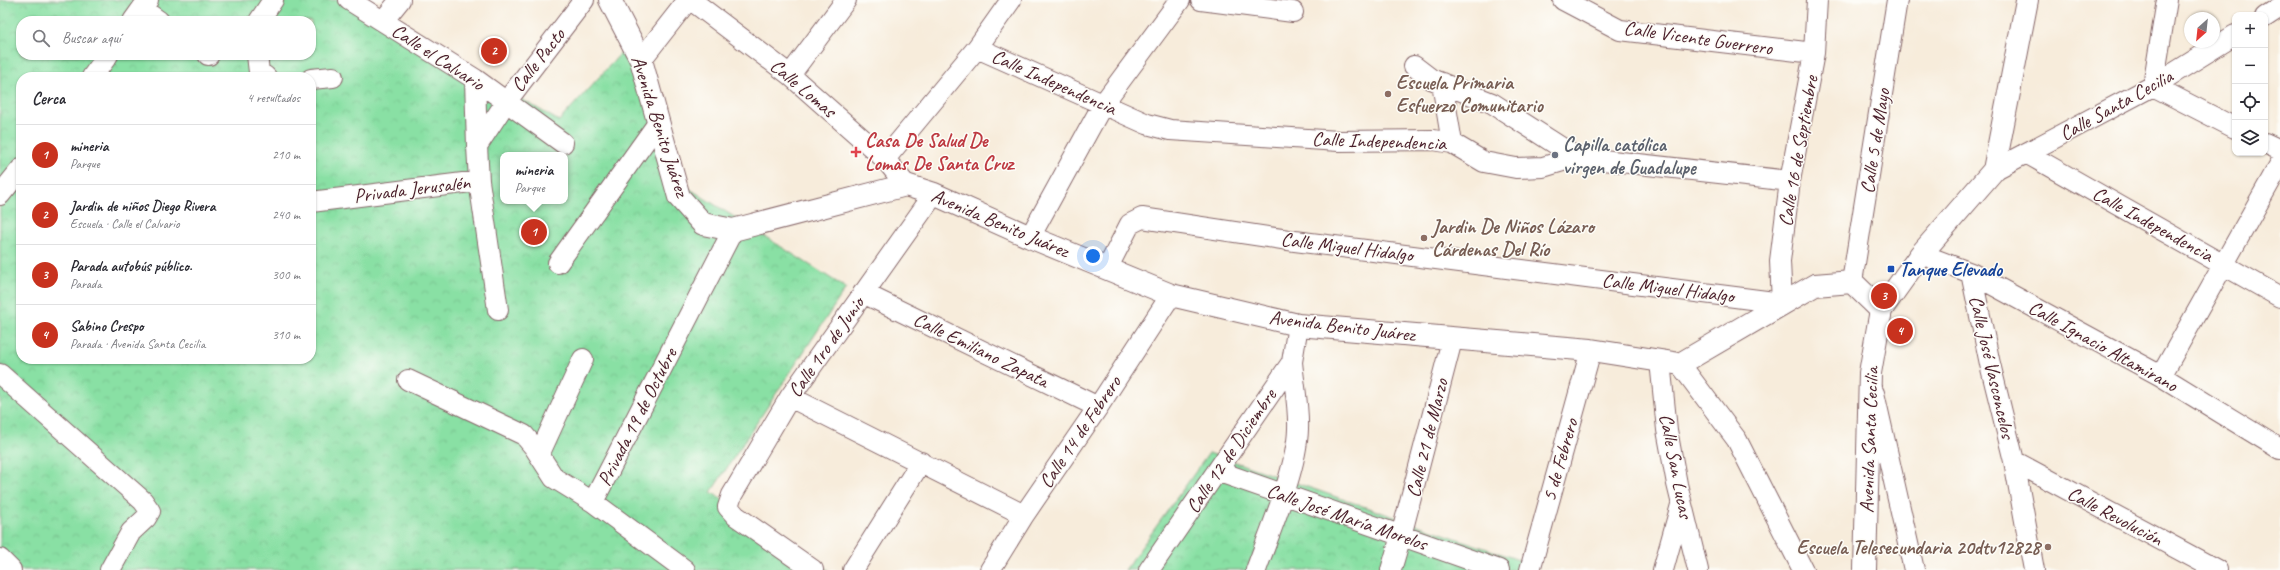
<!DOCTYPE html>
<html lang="es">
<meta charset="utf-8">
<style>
:root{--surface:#fff;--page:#f2f2f3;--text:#2b2b33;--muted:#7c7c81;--line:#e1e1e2;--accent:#c8321e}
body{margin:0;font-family:Caveat,sans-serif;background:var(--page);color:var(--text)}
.controls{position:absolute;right:12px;top:12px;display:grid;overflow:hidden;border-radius:8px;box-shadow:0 1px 3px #0004}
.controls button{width:36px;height:36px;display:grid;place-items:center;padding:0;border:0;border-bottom:1px solid var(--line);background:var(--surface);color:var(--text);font:20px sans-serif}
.compass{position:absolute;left:2184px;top:12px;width:36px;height:36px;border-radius:50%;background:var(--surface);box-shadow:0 1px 3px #0004;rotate:207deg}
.you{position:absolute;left:1093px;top:256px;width:14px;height:14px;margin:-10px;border:3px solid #fff;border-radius:50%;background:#1a73e8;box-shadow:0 0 0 6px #1a73e833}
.badge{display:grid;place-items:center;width:26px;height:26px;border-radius:50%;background:var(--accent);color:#fff;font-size:13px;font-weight:700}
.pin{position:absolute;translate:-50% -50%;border:2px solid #fff;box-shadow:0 1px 4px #0006}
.popup{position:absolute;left:500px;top:152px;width:68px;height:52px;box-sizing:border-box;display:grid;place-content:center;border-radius:8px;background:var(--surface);filter:drop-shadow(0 1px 3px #0005);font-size:13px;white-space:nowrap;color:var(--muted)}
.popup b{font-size:15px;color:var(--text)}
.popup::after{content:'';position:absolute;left:50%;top:100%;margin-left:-8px;border:8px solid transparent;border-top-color:var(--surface)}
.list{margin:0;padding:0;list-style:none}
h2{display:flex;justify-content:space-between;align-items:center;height:52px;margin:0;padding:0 16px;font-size:17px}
h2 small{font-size:13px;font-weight:400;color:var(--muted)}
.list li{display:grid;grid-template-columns:26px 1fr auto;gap:12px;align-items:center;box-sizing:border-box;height:60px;padding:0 16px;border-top:1px solid var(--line)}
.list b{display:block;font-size:15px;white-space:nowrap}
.list p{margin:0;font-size:13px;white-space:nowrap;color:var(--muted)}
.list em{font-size:13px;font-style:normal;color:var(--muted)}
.icon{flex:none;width:22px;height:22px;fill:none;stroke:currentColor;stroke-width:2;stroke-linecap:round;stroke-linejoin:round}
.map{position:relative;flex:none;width:2280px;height:570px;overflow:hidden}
.search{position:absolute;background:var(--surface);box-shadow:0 1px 3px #0004;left:16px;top:16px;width:300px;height:44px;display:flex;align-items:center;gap:10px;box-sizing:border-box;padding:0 14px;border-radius:16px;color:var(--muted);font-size:15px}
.panel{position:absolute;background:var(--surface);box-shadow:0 1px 3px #0004;left:16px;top:72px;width:300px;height:292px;border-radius:16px}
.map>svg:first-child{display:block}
.park{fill:url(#park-crowns);stroke:#6a8068;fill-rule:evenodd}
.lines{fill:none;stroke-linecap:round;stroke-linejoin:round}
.minor-casing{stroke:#876769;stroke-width:22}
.tertiary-casing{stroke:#876769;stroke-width:24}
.secondary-casing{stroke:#876769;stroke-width:24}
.minor{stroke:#fff;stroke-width:20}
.tertiary{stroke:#fff;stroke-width:22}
.secondary{stroke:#fff;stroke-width:22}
.education-dot{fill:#8d6e63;stroke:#fdfcf7;stroke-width:1.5}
.health-dot{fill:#e0444e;stroke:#fdfcf7;stroke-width:1.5}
.worship-dot{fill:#6b7280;stroke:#fdfcf7;stroke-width:1.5}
.transit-dot{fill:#1a4fb4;stroke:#fdfcf7;stroke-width:1.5}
.labels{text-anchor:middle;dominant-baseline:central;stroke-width:3;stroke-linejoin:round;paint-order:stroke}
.street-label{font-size:20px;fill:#4a1f2b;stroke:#fdfcf7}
.education-label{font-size:20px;font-weight:bold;fill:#785e54;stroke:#fdfcf7;text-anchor:start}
.health-label{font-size:20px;font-weight:bold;fill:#be3a42;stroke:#fdfcf7;text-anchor:start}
.worship-label{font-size:20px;font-weight:bold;fill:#5b616d;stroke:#fdfcf7;text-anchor:start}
.transit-label{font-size:20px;font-weight:bold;fill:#164399;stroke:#fdfcf7;text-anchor:start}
</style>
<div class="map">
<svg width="2280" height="570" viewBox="0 0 2280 570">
<defs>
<pattern id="park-crowns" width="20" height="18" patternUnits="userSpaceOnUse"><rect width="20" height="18" fill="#89e0a4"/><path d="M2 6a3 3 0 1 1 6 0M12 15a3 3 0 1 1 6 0" fill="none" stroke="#78c08d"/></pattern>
</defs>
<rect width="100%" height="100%" fill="#fdfcf7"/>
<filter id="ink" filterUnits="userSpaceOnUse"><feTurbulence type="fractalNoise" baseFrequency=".025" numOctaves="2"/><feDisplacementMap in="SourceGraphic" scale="8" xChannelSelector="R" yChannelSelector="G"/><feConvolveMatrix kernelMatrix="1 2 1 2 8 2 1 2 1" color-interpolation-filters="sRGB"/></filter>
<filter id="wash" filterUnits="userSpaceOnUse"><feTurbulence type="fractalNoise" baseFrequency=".012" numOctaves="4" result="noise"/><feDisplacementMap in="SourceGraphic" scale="16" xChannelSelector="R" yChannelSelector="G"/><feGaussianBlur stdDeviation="0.9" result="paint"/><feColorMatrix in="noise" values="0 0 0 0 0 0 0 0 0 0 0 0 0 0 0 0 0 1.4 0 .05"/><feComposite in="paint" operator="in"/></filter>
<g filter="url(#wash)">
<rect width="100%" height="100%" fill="#f7ecdb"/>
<path class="park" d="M0,0H352L559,121L633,40L668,175L846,288L711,492L828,570H17L0,548ZM21,21H311V55H21ZM21,77H311V359H21ZM503,155H565V201H503Z
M1209,453L1522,561L1520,570H1125Z"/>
</g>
<g filter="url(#ink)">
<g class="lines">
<g class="minor-casing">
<path id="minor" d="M349,0L475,79L563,143
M691,0L790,75L885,159L906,185
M1201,0L1293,12
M1563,0L1620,30L1814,53
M2167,0L2153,86L2235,128
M142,9L159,21
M2265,17L2280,7
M133,21L148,0
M259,21L273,0
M383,21L400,0
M977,48L1147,124L1170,130L1339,141L1433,140L1452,143L1484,162L1516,168L1543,167L1576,157L1790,181
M208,55H209
M257,55L259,72L266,77
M641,60L688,0
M1414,66L1431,79L1492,103L1576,157
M790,75L846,0
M92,77L108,55
M311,79L333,77
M475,79L477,146
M1442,83L1452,143
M2265,143L2280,150
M2026,153L2280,297
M885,159L977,48L1011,0
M1994,170L2153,86L2235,35
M0,195L21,169
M311,202L479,181
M1030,237L1103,104L1180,0
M1921,254L1971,273L2161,376L2280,449
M558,263L658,123
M1107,269L1130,224L1142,218L1295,241L1782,303L1780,261L1790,181L1814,53L1817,0
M1971,273L1990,364L2014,461L2034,570
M1852,282L1897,0
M863,293L1098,407
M498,310L479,181L477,146L506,102L584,0
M1660,361L1667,430L1677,484L1698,570
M1680,364L1737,440L1803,570
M0,374L143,501L150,511L146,518L131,532L110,570
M2161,376L2280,164
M408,380L524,435L534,447L554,478L593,502L685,570
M1874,393L1914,570
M790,397L1024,515
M539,455L583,359
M2014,461L2217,570
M1217,471L1499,570
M593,502L733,230
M0,559L11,570
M813,570L736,516L728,507L732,495L790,397L934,194
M853,570L921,462
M990,570L1024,515L1098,407L1171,295
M1149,570L1292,362L1298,325
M1256,570C1270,531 1297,469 1298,429C1299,407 1294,384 1292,362
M1391,570L1401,536L1452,340
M1530,570L1591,350
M1663,570L1681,505"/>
</g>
<g class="tertiary-casing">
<path id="tertiary" d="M610,0L641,60L679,197L703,224L733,230L906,185L934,194L1030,237L1171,295L1298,325L1591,350L1680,364L1815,285L1852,282L1881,310"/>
</g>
<g class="secondary-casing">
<path id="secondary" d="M1865,570L1870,373L1881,310L1921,254L1994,170L2027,0"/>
</g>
<use href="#minor" class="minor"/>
<use href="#tertiary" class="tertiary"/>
<use href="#secondary" class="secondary"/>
</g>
</g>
<g class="education-dot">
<circle cx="1388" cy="94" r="4"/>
<circle cx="1424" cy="238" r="4"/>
<circle cx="2048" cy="547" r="4"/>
</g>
<path class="health-dot" d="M854 146h4v4h4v4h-4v4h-4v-4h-4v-4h4z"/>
<circle class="worship-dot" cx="1555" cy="155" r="4"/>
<rect class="transit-dot" x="1887" y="265" width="8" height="8" rx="2"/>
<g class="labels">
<g class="street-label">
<text transform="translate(1698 38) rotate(8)">Calle Vicente Guerrero</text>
<text transform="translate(438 57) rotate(33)">Calle el Calvario</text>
<text transform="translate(538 60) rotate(-52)">Calle Pacto</text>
<text transform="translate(1054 82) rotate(24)">Calle Independencia</text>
<text transform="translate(803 88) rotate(40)">Calle Lomas</text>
<text transform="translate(2116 105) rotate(-29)">Calle Santa Cecilia</text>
<text transform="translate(660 126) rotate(72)">Avenida Benito Juárez</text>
<text transform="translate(1379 141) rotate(2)">Calle Independencia</text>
<text transform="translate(1875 141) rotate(-81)">Calle 5 de Mayo</text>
<text transform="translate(1798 151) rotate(-80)">Calle 16 de Septiembre</text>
<text transform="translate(412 189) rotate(-7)">Privada Jerusalén</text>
<text transform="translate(1000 223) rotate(23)">Avenida Benito Juárez</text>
<text transform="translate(2153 224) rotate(29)">Calle Independencia</text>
<text transform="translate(1347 247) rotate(7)">Calle Miguel Hidalgo</text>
<text transform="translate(1668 288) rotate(7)">Calle Miguel Hidalgo</text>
<text transform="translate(1342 326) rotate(7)">Avenida Benito Juárez</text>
<text transform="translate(2103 346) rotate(29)">Calle Ignacio Altamirano</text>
<text transform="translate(826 347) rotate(-55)">Calle 1ro de Junio</text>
<text transform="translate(981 350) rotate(26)">Calle Emiliano Zapata</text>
<text transform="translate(1992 367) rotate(77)">Calle José Vasconcelos</text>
<text transform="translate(637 417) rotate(-63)">Privada 19 de Octubre</text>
<text transform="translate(1080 432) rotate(-56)">Calle 14 de Febrero</text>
<text transform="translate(1427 438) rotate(-76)">Calle 21 de Marzo</text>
<text transform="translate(1869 440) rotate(-88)">Avenida Santa Cecilia</text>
<text transform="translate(1231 451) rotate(-56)">Calle 12 de Diciembre</text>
<text transform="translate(1560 460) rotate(-74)">5 de Febrero</text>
<text transform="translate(1676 466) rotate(79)">Calle San Lucas</text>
<text transform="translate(2115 516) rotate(28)">Calle Revolución</text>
<text transform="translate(1347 517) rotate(19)">Calle José María Morelos</text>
</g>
<g class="education-label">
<text x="1396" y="82">Escuela Primaria<tspan x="1396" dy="23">Esfuerzo Comunitario</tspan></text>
<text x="1432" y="226">Jardin De Niños Lázaro<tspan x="1432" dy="23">Cárdenas Del Río</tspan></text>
<text x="2040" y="547" text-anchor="end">Escuela Telesecundaria 20dtv12828</text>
</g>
<g class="health-label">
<text x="865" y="140">Casa De Salud De<tspan x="865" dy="23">Lomas De Santa Cruz</tspan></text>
</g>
<g class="worship-label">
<text x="1563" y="144">Capilla católica<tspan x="1563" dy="23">virgen de Guadalupe</tspan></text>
</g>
<g class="transit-label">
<text x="1899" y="269">Tanque Elevado</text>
</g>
</g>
</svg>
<div class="controls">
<button>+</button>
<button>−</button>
<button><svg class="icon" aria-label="locate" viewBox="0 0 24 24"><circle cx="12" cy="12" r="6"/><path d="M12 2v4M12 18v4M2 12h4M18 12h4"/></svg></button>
<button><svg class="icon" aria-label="layers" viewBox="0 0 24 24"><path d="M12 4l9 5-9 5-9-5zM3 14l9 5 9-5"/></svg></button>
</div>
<svg class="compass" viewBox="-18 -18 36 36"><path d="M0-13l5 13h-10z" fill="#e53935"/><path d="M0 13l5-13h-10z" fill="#7c7c81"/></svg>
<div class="you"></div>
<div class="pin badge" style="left:534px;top:232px">1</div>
<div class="popup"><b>mineria</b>Parque</div>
<div class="pin badge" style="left:494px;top:51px">2</div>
<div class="pin badge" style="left:1884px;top:296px">3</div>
<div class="pin badge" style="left:1900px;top:331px">4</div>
<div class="search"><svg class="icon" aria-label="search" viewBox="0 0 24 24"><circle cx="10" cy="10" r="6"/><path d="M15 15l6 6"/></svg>Buscar aquí</div>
<section class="panel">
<h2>Cerca<small>4 resultados</small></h2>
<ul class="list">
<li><span class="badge">1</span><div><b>mineria</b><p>Parque</p></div><em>210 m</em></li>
<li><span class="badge">2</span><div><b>Jardin de niños Diego Rivera</b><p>Escuela · Calle el Calvario</p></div><em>240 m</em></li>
<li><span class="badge">3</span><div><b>Parada autobús público.</b><p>Parada</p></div><em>300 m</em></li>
<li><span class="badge">4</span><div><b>Sabino Crespo</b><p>Parada · Avenida Santa Cecilia</p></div><em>310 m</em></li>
</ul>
</section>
</div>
